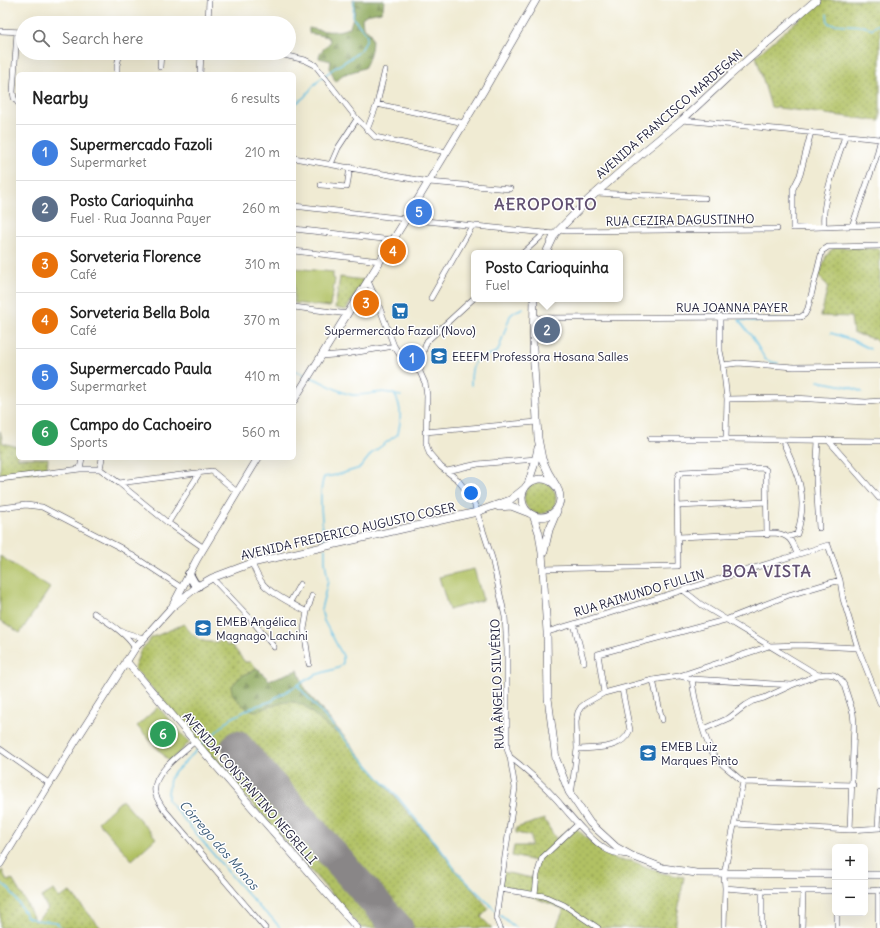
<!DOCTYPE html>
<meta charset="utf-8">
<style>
:root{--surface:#fff;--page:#f6f6f6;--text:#222;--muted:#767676;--line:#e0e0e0;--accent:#1f6fb2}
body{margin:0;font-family:Delius,sans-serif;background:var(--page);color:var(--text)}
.controls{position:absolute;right:12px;bottom:12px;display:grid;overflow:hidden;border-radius:6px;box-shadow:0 4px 16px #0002}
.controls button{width:36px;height:36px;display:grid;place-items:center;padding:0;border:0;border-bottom:1px solid var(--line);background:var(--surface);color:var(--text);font:20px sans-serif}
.you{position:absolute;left:471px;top:493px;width:14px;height:14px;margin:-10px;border:3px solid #fff;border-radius:50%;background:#1a73e8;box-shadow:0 0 0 6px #1a73e833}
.badge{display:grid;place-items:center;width:26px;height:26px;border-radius:50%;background:var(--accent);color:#fff;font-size:13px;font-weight:700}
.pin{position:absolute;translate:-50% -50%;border:2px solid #fff;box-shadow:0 1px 4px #0006}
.popup{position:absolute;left:471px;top:250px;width:152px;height:52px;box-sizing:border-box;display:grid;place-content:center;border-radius:6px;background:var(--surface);filter:drop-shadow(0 1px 3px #0005);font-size:13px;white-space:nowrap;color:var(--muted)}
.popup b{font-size:15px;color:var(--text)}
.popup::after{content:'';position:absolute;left:50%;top:100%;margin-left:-8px;border:8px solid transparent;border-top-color:var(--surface)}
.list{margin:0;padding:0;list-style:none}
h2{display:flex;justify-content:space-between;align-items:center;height:52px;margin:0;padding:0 16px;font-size:17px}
h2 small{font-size:13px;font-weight:400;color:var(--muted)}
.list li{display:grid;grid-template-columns:26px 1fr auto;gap:12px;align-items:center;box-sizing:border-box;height:56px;padding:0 16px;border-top:1px solid var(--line)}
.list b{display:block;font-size:15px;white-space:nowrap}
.list p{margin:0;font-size:13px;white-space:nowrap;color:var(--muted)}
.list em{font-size:13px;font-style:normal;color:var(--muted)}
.icon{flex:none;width:22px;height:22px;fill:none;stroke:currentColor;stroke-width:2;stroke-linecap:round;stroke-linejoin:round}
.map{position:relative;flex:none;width:880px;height:928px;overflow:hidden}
.search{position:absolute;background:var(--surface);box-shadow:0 4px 16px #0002;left:16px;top:16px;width:280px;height:44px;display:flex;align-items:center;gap:10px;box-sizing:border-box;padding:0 14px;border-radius:22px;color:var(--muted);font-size:15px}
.panel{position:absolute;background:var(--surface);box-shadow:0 4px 16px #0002;left:16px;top:72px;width:280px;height:388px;border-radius:6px}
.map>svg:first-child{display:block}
.grass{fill:url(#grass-dots);stroke:#6a7250}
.forest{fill:url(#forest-firs);stroke:#57644a}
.garden{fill:#b1c164;stroke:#6a7250}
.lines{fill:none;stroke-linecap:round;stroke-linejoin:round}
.stream{stroke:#68c2e6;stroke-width:1.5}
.runway{stroke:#898687;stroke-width:31}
.street-casing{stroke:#414052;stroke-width:6}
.secondary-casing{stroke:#414052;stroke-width:8}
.primary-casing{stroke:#414052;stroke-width:10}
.street{stroke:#fff;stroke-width:5}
.secondary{stroke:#fff;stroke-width:7}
.primary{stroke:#fff;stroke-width:8}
.labels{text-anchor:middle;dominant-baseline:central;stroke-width:3;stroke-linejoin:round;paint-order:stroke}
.street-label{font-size:12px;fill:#22223b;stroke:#fff}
.poi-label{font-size:12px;fill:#22223b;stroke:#fff;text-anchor:start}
.water-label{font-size:13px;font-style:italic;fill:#3a5a77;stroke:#fff}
.district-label{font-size:16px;font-weight:bold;letter-spacing:1px;fill:#625172;stroke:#fff}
</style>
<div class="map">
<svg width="880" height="928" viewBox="0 0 880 928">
<defs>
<pattern id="grass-dots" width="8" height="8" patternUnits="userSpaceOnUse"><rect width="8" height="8" fill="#b1c164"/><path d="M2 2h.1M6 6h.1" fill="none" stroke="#909c54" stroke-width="1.8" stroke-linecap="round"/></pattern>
<pattern id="forest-firs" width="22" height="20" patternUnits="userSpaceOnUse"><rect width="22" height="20" fill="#8ca75a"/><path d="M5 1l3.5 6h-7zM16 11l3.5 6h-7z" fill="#72884c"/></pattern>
</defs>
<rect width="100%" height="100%" fill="#fff"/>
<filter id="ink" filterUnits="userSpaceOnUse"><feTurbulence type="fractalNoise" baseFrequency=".025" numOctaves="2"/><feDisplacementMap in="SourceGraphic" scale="8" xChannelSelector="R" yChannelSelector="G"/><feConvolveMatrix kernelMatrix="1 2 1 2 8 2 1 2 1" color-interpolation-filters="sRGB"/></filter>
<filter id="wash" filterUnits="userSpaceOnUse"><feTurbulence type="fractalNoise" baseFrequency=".012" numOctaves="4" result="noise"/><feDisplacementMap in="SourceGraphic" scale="16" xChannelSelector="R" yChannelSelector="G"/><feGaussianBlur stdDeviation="0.9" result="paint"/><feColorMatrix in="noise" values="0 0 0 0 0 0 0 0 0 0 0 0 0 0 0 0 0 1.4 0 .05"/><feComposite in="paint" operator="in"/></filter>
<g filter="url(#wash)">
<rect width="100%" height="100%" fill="#f0ebd3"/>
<path class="grass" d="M821,0H880V121L771,107L756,56Z
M834,247L880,249V345L874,339L853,333L851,317L821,316L828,286L819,277L826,256Z
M340,277L364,280L346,310L335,308Z
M0,431L3,443L18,447V458H48L47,470L4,476L0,475Z
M524 498a16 16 0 1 1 32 0a16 16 0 1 1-32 0Z
M184,624C196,641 203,644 224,641L227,646L231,644L245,662H251L273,685L305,690L489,909L481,917L492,928H412L238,731C222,733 220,745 217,758L230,772L249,776L385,928H361L134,668L140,652L151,638Z
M544,819L556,839L574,826L592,843L611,857L619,860L632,861L662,873L684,877L675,928H556L564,909L501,885L503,872L532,878L535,861L512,856L514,846H531V836L516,833V828Z
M2,870L7,881L12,879L27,904L35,922L48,909L41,897L54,890L59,898L70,892L101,928H0V873Z"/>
<path class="forest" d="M353,0H384L383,9L381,12L366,15L362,18L363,27C365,29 369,30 370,33C375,41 369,61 364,68L342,75L339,79L335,81L330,68L331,61L319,58C319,49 328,48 330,41L328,37L309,33V28C322,31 337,34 350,27L355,11Z
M257,668L269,680L298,670L305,690L342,735L330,729L303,705L294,702H285L255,711L246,708L233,695L231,687L240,677Z"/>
<path class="garden" d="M294,268L333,272V278L335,279L332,298H331L330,307L294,303Z
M0,556L50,588L20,633L0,620Z
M474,569L483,600L449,610L439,577Z
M158,707L189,742L180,752L169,761L137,726Z
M122,800L156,838L132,860L98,822Z"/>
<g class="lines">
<path class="stream" d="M827,14L828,23L831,24L863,26L872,29L877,25H880
M294,104C308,97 308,90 319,80C323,77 329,72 333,69C346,60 366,53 367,35L353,18L354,0
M739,320L753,338L765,359L771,362L778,363
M739,320L767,322L777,319
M831,333L852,340L870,349
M294,370L307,376
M310,377C325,382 338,393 353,395C367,396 381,389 394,394C402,405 401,421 398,434L372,453L360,468L337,475L324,477C318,492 322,526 325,543
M818,381L850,387L862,392
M471,385C471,374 471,361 482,357C488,355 493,354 498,351L510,316L514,312L523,308
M395,395L401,396
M297,685L380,779L395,794L446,856L456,871L496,911
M202,745L230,719L253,707L272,701L275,698L315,675L338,668L343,663V656L324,621L321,609L328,581L325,561V549
M198,749L172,775L170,778L168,794V800L172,805L229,873L261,909L272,918L280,928
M0,882L10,890L27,917L35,920L56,922L61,928
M500,915L516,928"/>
<path class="runway" d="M237,746L398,928"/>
</g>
</g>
<g filter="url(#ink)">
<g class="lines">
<g class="street-casing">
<path id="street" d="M208,23L209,0
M0,31L23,32
M17,32L13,92L14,98L18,103
M276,53L305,60L315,65L357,119L375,137L446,152
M160,67L161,53
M117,74V65L120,53
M200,74L201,53
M377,104L464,123
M682,120L880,139
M367,130L377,104L385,70
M811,132L800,175L793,189V228L880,225
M294,158L429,182L510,189
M331,164L338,148L357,119
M321,185L347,187L350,167
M596,193L705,198
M294,206L406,219L555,234
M852,226L876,158L880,142
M824,227C821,199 837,162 845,136
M294,229L392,240
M560,230L566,231L777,229
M294,251L380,261
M523,253L545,233
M368,281L379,306L394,346L400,355L408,364L420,372L425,383L427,395L426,443L429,453L441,467L458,480L473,500L492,558L505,617L507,650V749L510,757L515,788L496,918L500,928
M431,298L472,226
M294,307L348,314
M720,316V351L723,365L727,399L726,439
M533,318L801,317L805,314L808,308L822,251L828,247L880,246
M321,356L346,354L394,346
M723,365L738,363L794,367L880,366
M420,372L422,355L427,341L474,298
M727,399L793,398L866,402L880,401
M425,432L537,422
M650,439H726L880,441
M782,440C798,474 809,496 797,534L788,537
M828,440L879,498
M818,441L816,479L819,528
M80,469L82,458
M100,469L102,458
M447,471L478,464L536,459
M0,479L80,469H100L119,483L168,523L204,548
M119,483L212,471L237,492
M677,506L767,502
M0,508L26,505L42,507L121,548L182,588
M168,523L200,472
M678,537L775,533C790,535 792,541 797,554
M252,563C255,571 259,579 264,585C273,595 295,605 307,612
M543,569L678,566L677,479L679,474L682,472L763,468L766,470L767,535
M212,578L249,617L274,647
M683,590L702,605L818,675
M290,602L300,584
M94,613C109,623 126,633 135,648
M574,624L584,662
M120,631L143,638
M547,632L574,624L828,545L840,580L843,599L858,648L880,703
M309,664L304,629L307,612L312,596
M680,676L692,679L792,685L818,675L827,674L834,675L840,679L844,685L853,713L854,723L850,830
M692,679C694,698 704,743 716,758C722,765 736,775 743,782
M653,680L662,720
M604,693L598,654L725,620L789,595L840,580
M704,729L729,718L746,705L753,701L764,698L790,686
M194,742C182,753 152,773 155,792C156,798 160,803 163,808L265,928
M0,749L50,784
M577,749C595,748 622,750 630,730L622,689
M510,757C527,770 543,784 557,800C570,815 591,841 607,850C614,854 621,854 628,855
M743,782L853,785
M569,792L572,788L577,749L576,721L578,712L581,707L586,703L604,693L653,680L679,676L769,646L801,645L858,648
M735,824L850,830L880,828
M878,828L880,792
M725,888L762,891H835
M500,889L544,896L564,905L598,928
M878,890V928
M865,891L880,890
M535,894L537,875L542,858L578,824
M724,928L725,888L724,874L743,782
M762,928V891
M802,928L803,891
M837,928V913"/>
</g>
<g class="secondary-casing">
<path id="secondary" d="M546,253L555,234L588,200L642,153L682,120L728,77L816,0
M534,299L533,348L538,438L542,459L548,472L557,487
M294,400L406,219L484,90L536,0
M522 498a19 19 0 1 1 38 0a19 19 0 1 1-38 0Z
M528,484L534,466L538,448
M499,507L511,506L529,513
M533,515L539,533L542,553L547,632L548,698L556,759L569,792L590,823L616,847L632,856L663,868L696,873L835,874
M544,552L549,530L557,511
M173,605L197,559L258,458
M126,661L197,744L357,928
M0,864L75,742L135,648L171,608L198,586L212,578L252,563L477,512L510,500L525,488
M865,875H880"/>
</g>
<g class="primary-casing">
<path id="primary" d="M189,574L194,583L198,586"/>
</g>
<use href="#street" class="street"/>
<use href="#secondary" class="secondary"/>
<use href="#primary" class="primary"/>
</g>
</g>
<defs>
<g id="supermarket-square" transform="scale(0.9)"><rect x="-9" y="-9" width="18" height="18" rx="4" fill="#1f6fb2" stroke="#fff"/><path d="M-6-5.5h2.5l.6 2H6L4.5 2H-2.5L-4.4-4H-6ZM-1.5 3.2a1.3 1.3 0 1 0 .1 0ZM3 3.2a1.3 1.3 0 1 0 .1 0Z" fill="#fff"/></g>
<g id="school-square" transform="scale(0.9)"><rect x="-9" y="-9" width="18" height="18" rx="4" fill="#1f6fb2" stroke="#fff"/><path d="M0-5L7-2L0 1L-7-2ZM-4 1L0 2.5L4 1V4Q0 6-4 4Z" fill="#fff"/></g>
</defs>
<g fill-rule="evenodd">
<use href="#supermarket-square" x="400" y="311"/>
<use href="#school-square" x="439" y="356"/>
<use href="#school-square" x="203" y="628"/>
<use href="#school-square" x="648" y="753"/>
</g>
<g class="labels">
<g class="street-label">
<text transform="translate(669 114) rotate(-41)">AVENIDA FRANCISCO MARDEGAN</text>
<text transform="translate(680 220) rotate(-1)">RUA CEZIRA DAGUSTINHO</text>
<text x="732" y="307">RUA JOANNA PAYER</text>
<text transform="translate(348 531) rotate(-13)">AVENIDA FREDERICO AUGUSTO COSER</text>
<text transform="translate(639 593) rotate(-17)">RUA RAIMUNDO FULLIN</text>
<text transform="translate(497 684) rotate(-92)">RUA ÂNGELO SILVÉRIO</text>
<text transform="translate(250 788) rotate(49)">AVENIDA CONSTANTINO NEGRELLI</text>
</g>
<g class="poi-label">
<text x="400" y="330" text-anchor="middle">Supermercado Fazoli (Novo)</text>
<text x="452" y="356">EEEFM Professora Hosana Salles</text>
<text x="216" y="621">EMEB Angélica<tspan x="216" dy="14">Magnago Lachini</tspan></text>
<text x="661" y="746">EMEB Luiz<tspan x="661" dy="14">Marques Pinto</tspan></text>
</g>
<g class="water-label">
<text transform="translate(219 845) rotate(49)">Córrego dos Monos</text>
</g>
<g class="district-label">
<text x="546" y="204">AEROPORTO</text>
<text x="767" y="571">BOA VISTA</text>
</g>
</g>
</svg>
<div class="controls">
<button>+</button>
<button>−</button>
</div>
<div class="you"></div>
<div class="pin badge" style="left:412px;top:358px;background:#3f7fe0">1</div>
<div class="pin badge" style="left:547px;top:330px;background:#5c6f8a">2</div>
<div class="popup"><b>Posto Carioquinha</b>Fuel</div>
<div class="pin badge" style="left:366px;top:303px;background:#e8710a">3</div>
<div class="pin badge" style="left:393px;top:251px;background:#e8710a">4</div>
<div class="pin badge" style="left:419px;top:212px;background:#3f7fe0">5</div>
<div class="pin badge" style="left:163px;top:734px;background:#2e9e5b">6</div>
<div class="search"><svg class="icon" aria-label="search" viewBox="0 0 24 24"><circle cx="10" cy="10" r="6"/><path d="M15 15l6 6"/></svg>Search here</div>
<section class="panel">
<h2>Nearby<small>6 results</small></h2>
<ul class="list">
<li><span class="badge" style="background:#3f7fe0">1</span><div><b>Supermercado Fazoli</b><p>Supermarket</p></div><em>210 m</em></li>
<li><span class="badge" style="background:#5c6f8a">2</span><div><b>Posto Carioquinha</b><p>Fuel · Rua Joanna Payer</p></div><em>260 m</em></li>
<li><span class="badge" style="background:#e8710a">3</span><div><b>Sorveteria Florence</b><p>Café</p></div><em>310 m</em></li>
<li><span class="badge" style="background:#e8710a">4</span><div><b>Sorveteria Bella Bola</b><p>Café</p></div><em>370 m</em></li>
<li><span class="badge" style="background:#3f7fe0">5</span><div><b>Supermercado Paula</b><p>Supermarket</p></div><em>410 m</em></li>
<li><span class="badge" style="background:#2e9e5b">6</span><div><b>Campo do Cachoeiro</b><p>Sports</p></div><em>560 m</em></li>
</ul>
</section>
</div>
